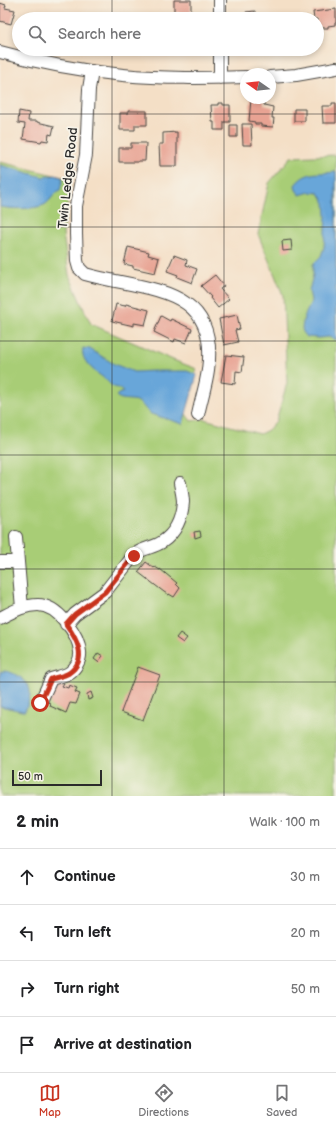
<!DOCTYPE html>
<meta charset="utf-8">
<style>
:root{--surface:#fff;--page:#f2f2f2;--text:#202124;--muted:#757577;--line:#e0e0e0;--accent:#c8321e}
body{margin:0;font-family:"Balsamiq Sans",sans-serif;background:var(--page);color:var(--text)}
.compass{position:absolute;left:240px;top:68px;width:36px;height:36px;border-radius:50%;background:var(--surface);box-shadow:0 2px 6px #0003;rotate:284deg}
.scale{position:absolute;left:12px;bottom:10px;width:90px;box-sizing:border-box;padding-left:4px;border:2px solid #2b2b2b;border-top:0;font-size:11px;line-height:14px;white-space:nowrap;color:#2b2b2b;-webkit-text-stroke:3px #f7f3e8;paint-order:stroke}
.stop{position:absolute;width:12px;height:12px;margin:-9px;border:3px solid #c8321e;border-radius:50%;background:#fff}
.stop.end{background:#c8321e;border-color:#fff;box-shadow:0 1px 4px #0008}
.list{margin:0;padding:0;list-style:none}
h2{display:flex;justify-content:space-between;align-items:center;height:52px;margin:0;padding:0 16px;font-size:17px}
h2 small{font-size:13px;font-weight:400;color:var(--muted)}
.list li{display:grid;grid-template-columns:26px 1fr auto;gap:12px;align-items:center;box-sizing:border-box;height:56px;padding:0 16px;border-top:1px solid var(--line)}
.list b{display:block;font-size:15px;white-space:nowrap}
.list em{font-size:13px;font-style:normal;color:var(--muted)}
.icon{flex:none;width:22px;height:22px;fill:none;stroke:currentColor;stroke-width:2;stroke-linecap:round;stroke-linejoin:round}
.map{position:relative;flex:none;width:336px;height:796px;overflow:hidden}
.search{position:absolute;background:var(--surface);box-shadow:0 2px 6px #0003;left:12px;right:12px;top:12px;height:44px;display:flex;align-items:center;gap:10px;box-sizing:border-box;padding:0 14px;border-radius:22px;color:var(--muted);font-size:15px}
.sheet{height:276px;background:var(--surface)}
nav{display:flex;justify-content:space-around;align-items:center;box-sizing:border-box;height:56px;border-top:1px solid var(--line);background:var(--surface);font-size:11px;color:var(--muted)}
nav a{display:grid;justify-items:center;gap:2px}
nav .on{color:var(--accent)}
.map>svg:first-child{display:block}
.green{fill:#a8cd76;stroke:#6a7c50}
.water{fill:#67a6d9;stroke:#496882}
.building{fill:#e8a393}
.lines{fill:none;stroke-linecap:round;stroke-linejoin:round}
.minor-casing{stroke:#494642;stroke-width:14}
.minor{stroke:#fff;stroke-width:12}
.route{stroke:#c8321e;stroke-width:5}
.grid{fill:none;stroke:#2b2b2b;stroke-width:1;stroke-opacity:0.55}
.labels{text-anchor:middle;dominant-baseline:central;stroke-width:3.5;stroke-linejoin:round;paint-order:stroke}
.street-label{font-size:13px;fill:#2b2b2b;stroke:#f7f3e8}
</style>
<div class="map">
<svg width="336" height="796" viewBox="0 0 336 796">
<rect width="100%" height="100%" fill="#f7f3e8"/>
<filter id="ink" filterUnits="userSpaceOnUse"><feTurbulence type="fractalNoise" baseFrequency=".025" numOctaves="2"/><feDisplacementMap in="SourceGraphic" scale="8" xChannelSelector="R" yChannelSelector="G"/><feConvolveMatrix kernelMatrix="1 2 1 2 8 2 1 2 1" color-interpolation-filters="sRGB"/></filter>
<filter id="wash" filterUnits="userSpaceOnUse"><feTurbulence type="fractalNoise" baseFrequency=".012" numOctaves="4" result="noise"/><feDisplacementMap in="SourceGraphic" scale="16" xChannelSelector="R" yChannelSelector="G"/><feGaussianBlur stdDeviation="0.9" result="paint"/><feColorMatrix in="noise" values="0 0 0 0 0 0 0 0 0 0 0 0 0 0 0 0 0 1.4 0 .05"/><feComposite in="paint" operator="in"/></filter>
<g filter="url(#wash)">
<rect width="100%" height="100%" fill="#f4dfc6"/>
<path class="green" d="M336,155V796H0V162L71,179L63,234L69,275L81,303L91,324L173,360L197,369L183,410L191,421L204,419L260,434L268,430L276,421L287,383L283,295L258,234L269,183L291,157Z"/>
<path class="water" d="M0,165L43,177L56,175L63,178L60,190C53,194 50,202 44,205C31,210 13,209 0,207Z
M336,172V340L329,337L318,338L307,337L303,332L302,328L304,317L310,305L311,300L309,291L313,275V264L321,256L324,247L326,216L325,203L319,193L310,192L300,195L296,190L295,185C306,170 319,174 336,172Z
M83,348L90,349L114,364L134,372L153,371H187L197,375L183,424L151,414C146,411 143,404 137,401C130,399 121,401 116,396L118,394L124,392C120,388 116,388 112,386C110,384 107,381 105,379C96,372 80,362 83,348Z
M3,671C14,671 32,682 30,695C29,700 27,706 25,711H22L0,706V672Z"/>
<g id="blocks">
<path class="building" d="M174,0H191V13L174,12Z
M0,3L6,5L5,8L15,10L11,24L0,21Z
M336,9V23H335V25L328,26V28H322V27H317V19H314L313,12Z
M255,11V19H246V12Z
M259,98H264V105L273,107L272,118H274L273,127L261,126V124H255V122L249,121L251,99L259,100Z
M218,103H223V105H230V122H224V130H214V122H212L211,105H218Z
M332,103H336V123H323L322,106H332Z
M294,109H305V121H294Z
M19,111L29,113L28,121H37V122L54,126L52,135L49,134L48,141L42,140L41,142L23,139L25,124L18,123Z
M128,111H147V125H135V130H120V113H128Z
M242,124H251L252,145H243Z
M230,125H237V137H230Z
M177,132V166H160L159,144H163V133Z
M131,143H146L145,161H138V162H119V148H131Z
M291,240L292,250L283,251L282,241Z
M128,247L149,252L148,255L159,258L155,273L133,268V266L124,264Z
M174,255L187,260L186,265L197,269L192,283L177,277L178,275L167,271Z
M215,275L224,286L220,289L229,299L218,308L210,298L211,297L201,286Z
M116,304L125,306L126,304L149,310L145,325L134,323V326L112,321Z
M237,315L240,329L235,330L238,342L224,345L219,319Z
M161,316L170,321L171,319L192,329L186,343L175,339L174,342L154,332Z
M226,355L244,357L242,372L236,371L235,384L221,382Z
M200,531L201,536L195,538L194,532Z
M146,562L154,568L155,567L160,570V569L177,583L176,584L180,588L174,597L169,594V595L164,592L138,572Z
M180,633L187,638L183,643L176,638Z
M98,653L103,656L98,662L94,659Z
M138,667L160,675L143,720L121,712Z
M57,680L64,683L62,686L68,688L69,685L77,688L75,692L80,694L76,704L70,703L66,713L50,706L51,703L45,701L53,684L55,685Z
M91,692L93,698L88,700L87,694Z"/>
</g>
</g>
<g filter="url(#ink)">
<use href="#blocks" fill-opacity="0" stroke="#494642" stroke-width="1"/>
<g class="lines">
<g class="minor-casing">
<path id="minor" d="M220,19V0
M0,52C40,63 82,71 123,75C164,79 205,78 246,77
M92,71L89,89L86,155L76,206V234L77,261L79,268L85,274C144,291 220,284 208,370C206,385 201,400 198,415
M270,77L296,75L336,68
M220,78V49
M0,562H18L16,537
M18,562L22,608
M0,618C12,612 24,605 38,605C57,605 79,634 80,652C81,660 75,669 69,673C64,676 56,677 51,679L40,703
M66,624L75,614L105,592L134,555C142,548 153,548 162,542C176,533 182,517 183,502C183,496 181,489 180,483"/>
</g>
<use href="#minor" class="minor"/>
</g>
</g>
<g class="lines" filter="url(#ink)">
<path class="route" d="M40,703L51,679C57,677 64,676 69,673C89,659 76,638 66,624L75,614L105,592L134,556"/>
</g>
<path class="grid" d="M112,0V19M224,0V19M112,49V796M224,49V796M0,114H336M0,227H336M0,341H336M0,455H336M0,569H336M0,682H336"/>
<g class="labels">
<g class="street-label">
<text transform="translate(68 178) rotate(-84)">Twin Ledge Road</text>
</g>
</g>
</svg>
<svg class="compass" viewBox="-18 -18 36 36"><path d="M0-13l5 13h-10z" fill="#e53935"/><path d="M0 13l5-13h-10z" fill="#757577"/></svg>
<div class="scale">50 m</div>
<div class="stop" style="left:40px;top:703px"></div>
<div class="stop end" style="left:134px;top:556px"></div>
<div class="search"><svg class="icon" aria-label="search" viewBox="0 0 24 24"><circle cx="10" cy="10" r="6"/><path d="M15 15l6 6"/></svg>Search here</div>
</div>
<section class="sheet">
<h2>2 min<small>Walk · 100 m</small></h2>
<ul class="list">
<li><svg class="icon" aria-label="ahead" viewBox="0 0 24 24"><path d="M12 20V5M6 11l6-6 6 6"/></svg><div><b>Continue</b></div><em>30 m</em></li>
<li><svg class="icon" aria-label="left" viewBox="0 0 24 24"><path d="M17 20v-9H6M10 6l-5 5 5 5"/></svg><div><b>Turn left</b></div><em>20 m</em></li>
<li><svg class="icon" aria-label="right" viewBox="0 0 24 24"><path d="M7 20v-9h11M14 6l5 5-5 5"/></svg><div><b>Turn right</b></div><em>50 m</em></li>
<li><svg class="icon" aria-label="arrive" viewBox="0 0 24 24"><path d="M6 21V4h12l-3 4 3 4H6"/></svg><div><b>Arrive at destination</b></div></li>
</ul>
</section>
<nav>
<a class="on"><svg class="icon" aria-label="map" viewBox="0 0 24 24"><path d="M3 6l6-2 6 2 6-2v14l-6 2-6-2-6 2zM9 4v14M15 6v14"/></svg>Map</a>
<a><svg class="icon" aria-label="directions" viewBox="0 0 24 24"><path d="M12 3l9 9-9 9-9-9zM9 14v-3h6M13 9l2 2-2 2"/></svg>Directions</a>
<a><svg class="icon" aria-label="saved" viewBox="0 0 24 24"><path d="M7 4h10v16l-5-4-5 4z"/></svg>Saved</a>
</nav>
